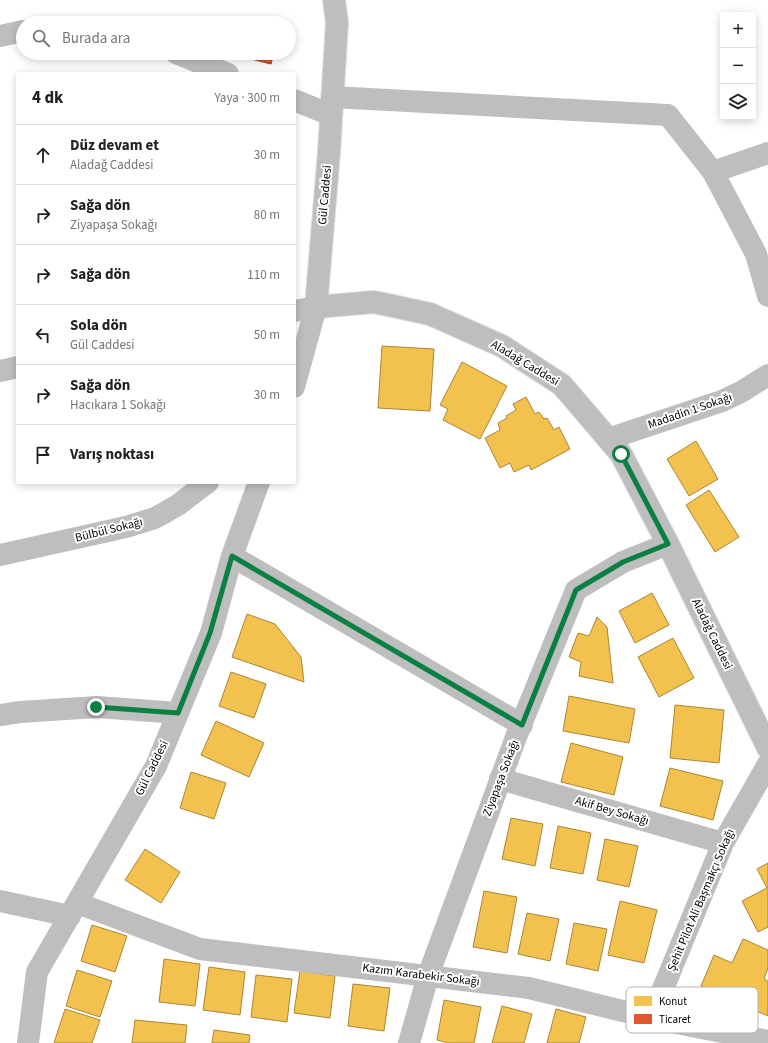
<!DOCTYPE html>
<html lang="tr">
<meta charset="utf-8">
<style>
:root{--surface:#fff;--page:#f6f6f6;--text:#222;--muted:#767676;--line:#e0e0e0}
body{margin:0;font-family:"Source Sans 3",sans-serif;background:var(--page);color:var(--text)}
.controls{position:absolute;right:12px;top:12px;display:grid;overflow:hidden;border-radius:4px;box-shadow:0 2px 10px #0003}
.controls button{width:36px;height:36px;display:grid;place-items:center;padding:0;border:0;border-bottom:1px solid var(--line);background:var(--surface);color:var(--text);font:20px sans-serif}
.stop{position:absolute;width:12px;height:12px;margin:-9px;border:3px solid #0b8043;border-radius:50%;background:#fff}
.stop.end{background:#0b8043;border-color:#fff;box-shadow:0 1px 4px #0008}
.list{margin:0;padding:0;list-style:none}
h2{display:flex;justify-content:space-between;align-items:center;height:52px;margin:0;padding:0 16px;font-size:17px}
h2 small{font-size:13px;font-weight:400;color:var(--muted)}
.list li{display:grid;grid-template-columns:26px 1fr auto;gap:12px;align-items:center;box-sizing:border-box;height:60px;padding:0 16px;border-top:1px solid var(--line)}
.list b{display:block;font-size:15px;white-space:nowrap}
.list p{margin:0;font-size:13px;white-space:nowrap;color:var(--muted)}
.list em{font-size:13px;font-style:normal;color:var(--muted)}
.icon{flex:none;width:22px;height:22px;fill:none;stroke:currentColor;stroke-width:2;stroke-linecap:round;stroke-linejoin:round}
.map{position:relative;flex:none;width:768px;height:1043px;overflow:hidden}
.search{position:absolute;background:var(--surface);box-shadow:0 2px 10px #0003;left:16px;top:16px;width:280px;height:44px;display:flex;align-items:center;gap:10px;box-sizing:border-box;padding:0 14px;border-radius:22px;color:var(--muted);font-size:15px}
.panel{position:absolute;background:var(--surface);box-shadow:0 2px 10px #0003;left:16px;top:72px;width:280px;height:412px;border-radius:4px}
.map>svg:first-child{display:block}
.homes{fill:#f2c14e;stroke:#a98737}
.shops{fill:#e4572e;stroke:#a03d20}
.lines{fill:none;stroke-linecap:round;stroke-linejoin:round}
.major-casing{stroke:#dbdbdb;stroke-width:24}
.minor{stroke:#bebebe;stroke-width:22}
.major{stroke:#bebebe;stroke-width:22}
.route{stroke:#0b8043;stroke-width:5}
.labels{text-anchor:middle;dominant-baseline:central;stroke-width:4;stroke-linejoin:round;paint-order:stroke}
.street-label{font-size:12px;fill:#000;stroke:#fff}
.key{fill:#fff;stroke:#b2b2b2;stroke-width:1}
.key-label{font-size:11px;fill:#000}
</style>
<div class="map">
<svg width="768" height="1043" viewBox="0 0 768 1043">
<rect width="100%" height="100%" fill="#fff"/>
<path class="homes" d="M382,346L434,349L430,411L378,408Z
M462,362L507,386L480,439L443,420L448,409L440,405Z
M526,397L535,414L539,412L544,419L547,418L554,430L559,427L570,449L531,470L529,465L514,472L510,463L500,468L485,438L500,430L498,423L507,418L506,416L516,410L513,404Z
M696,441L718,479L689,496L667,459Z
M709,490L739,537L715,552L686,505Z
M652,593L669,625L635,643L619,611Z
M247,614L275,624L301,657L304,682L232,657Z
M597,617L607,627L613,683L579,676L581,662L569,657L578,633L589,636Z
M673,638L694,678L659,697L638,657Z
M231,672L266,684L254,718L219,706Z
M569,696L635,709L629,743L563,731Z
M675,705L724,710L719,763L670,758Z
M216,721L264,743L249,777L201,755Z
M571,743L623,757L614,795L561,782Z
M670,768L723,781L713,820L660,806Z
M191,772L226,783L214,819L180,808Z
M511,818L543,824L535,866L502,859Z
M558,826L591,833L583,874L550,868Z
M605,839L638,846L629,887L597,880Z
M145,849L180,872L161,903L125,880Z
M768,863V927L758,932L742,901L767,888L757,869Z
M484,891L517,897L507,953L473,947Z
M620,901L657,910L644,963L608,955Z
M527,913L559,919L550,961L518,954Z
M574,923L607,929L598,971L566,964Z
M92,925L127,936L115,972L81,961Z
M743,939L768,950V968L764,979L768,981V1016L740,1004L745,993L735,989L731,998L701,986L714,955L732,963Z
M164,959L200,964L195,1006L159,1002Z
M209,967L245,972L240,1015L203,1010Z
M77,970L112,981L100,1017L66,1006Z
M300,971L335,976L330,1018L294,1013Z
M256,975L292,979L287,1022L251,1017Z
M353,984L390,988L384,1031L348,1026Z
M444,1000L481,1007L474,1043H449L437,1040Z
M502,1006L532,1014L524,1043H492Z
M65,1009L100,1020L92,1043H54Z
M556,1009L586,1017L579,1043H547Z
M135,1020L187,1025L185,1043H132Z
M214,1030L250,1035L249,1043H212Z"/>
<path class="shops" d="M240,53H274L271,64L239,56Z"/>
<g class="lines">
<g class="major-casing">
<path id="major" d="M334,0L337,23L329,152L316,307L374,302L430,314L502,346L562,385L621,454L668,544L768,748"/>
</g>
<path class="minor" d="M0,36L23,31
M176,53L228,74
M332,97L668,115L713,172L756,254L768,296
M294,100L331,115
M713,172L768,153
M294,311L316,307L294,387
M0,371L18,367
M608,439L722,401L741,392L768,375
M0,555L126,527L155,518L178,505L208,482
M232,556L522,725
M0,715L20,712L97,707L178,713
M500,779L723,843
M0,901L70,916
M77,903L200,949L529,988L651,1018L768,1041
M651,1018L723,843L768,764
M28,1043L37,972L156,766L211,633L232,556L259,482
M409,1043L428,976L490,808L516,737L576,590L623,562L668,544"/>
<use href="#major" class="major"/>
</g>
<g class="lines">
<path class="route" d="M96,707L178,713L210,633L232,556L522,725L576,590L623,562L668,544L621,454"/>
</g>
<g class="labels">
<g class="street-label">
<text transform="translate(325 195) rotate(-85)">Gül Caddesi</text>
<text transform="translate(525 363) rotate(31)">Aladağ Caddesi</text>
<text transform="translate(690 411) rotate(-19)">Madadin 1 Sokağı</text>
<text transform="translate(109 530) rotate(-14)">Bülbül Sokağı</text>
<text transform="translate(712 634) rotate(64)">Aladağ Caddesi</text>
<text transform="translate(152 768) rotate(-64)">Gül Caddesi</text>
<text transform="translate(501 778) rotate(-69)">Ziyapaşa Sokağı</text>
<text transform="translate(612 811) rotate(16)">Akif Bey Sokağı</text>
<text transform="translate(701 900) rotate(-67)">Şehit Pilot Ali Başmakçı Sokağı</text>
<text transform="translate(421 975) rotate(7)">Kazım Karabekir Sokağı</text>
</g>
</g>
<rect x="626" y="987" width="132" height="46" rx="6" class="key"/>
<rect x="634" y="996" width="18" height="10" fill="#f2c14e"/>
<rect x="634" y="1014" width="18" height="10" fill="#e4572e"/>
<g class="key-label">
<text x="659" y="1005">Konut</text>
<text x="659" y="1023">Ticaret</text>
</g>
</svg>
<div class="controls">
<button>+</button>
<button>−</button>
<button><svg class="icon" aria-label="layers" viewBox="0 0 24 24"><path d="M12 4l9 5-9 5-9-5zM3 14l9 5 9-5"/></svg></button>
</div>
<div class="stop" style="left:621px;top:454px"></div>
<div class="stop end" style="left:96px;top:707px"></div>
<div class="search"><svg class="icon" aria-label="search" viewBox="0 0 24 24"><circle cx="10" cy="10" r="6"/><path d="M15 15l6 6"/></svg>Burada ara</div>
<section class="panel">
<h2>4 dk<small>Yaya · 300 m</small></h2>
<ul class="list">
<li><svg class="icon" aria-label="ahead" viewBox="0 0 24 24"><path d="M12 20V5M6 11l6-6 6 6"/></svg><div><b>Düz devam et</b><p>Aladağ Caddesi</p></div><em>30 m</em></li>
<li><svg class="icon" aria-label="right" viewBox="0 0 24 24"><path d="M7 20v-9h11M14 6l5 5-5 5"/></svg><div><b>Sağa dön</b><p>Ziyapaşa Sokağı</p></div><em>80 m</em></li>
<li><svg class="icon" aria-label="right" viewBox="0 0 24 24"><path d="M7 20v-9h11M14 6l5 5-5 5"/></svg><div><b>Sağa dön</b></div><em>110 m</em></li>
<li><svg class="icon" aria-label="left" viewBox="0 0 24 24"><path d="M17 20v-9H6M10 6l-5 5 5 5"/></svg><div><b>Sola dön</b><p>Gül Caddesi</p></div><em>50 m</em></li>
<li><svg class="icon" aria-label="right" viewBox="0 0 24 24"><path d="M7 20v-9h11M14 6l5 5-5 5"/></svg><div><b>Sağa dön</b><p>Hacıkara 1 Sokağı</p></div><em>30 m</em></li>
<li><svg class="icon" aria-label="arrive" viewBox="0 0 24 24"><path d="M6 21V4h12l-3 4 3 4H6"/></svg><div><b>Varış noktası</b></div></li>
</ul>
</section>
</div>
